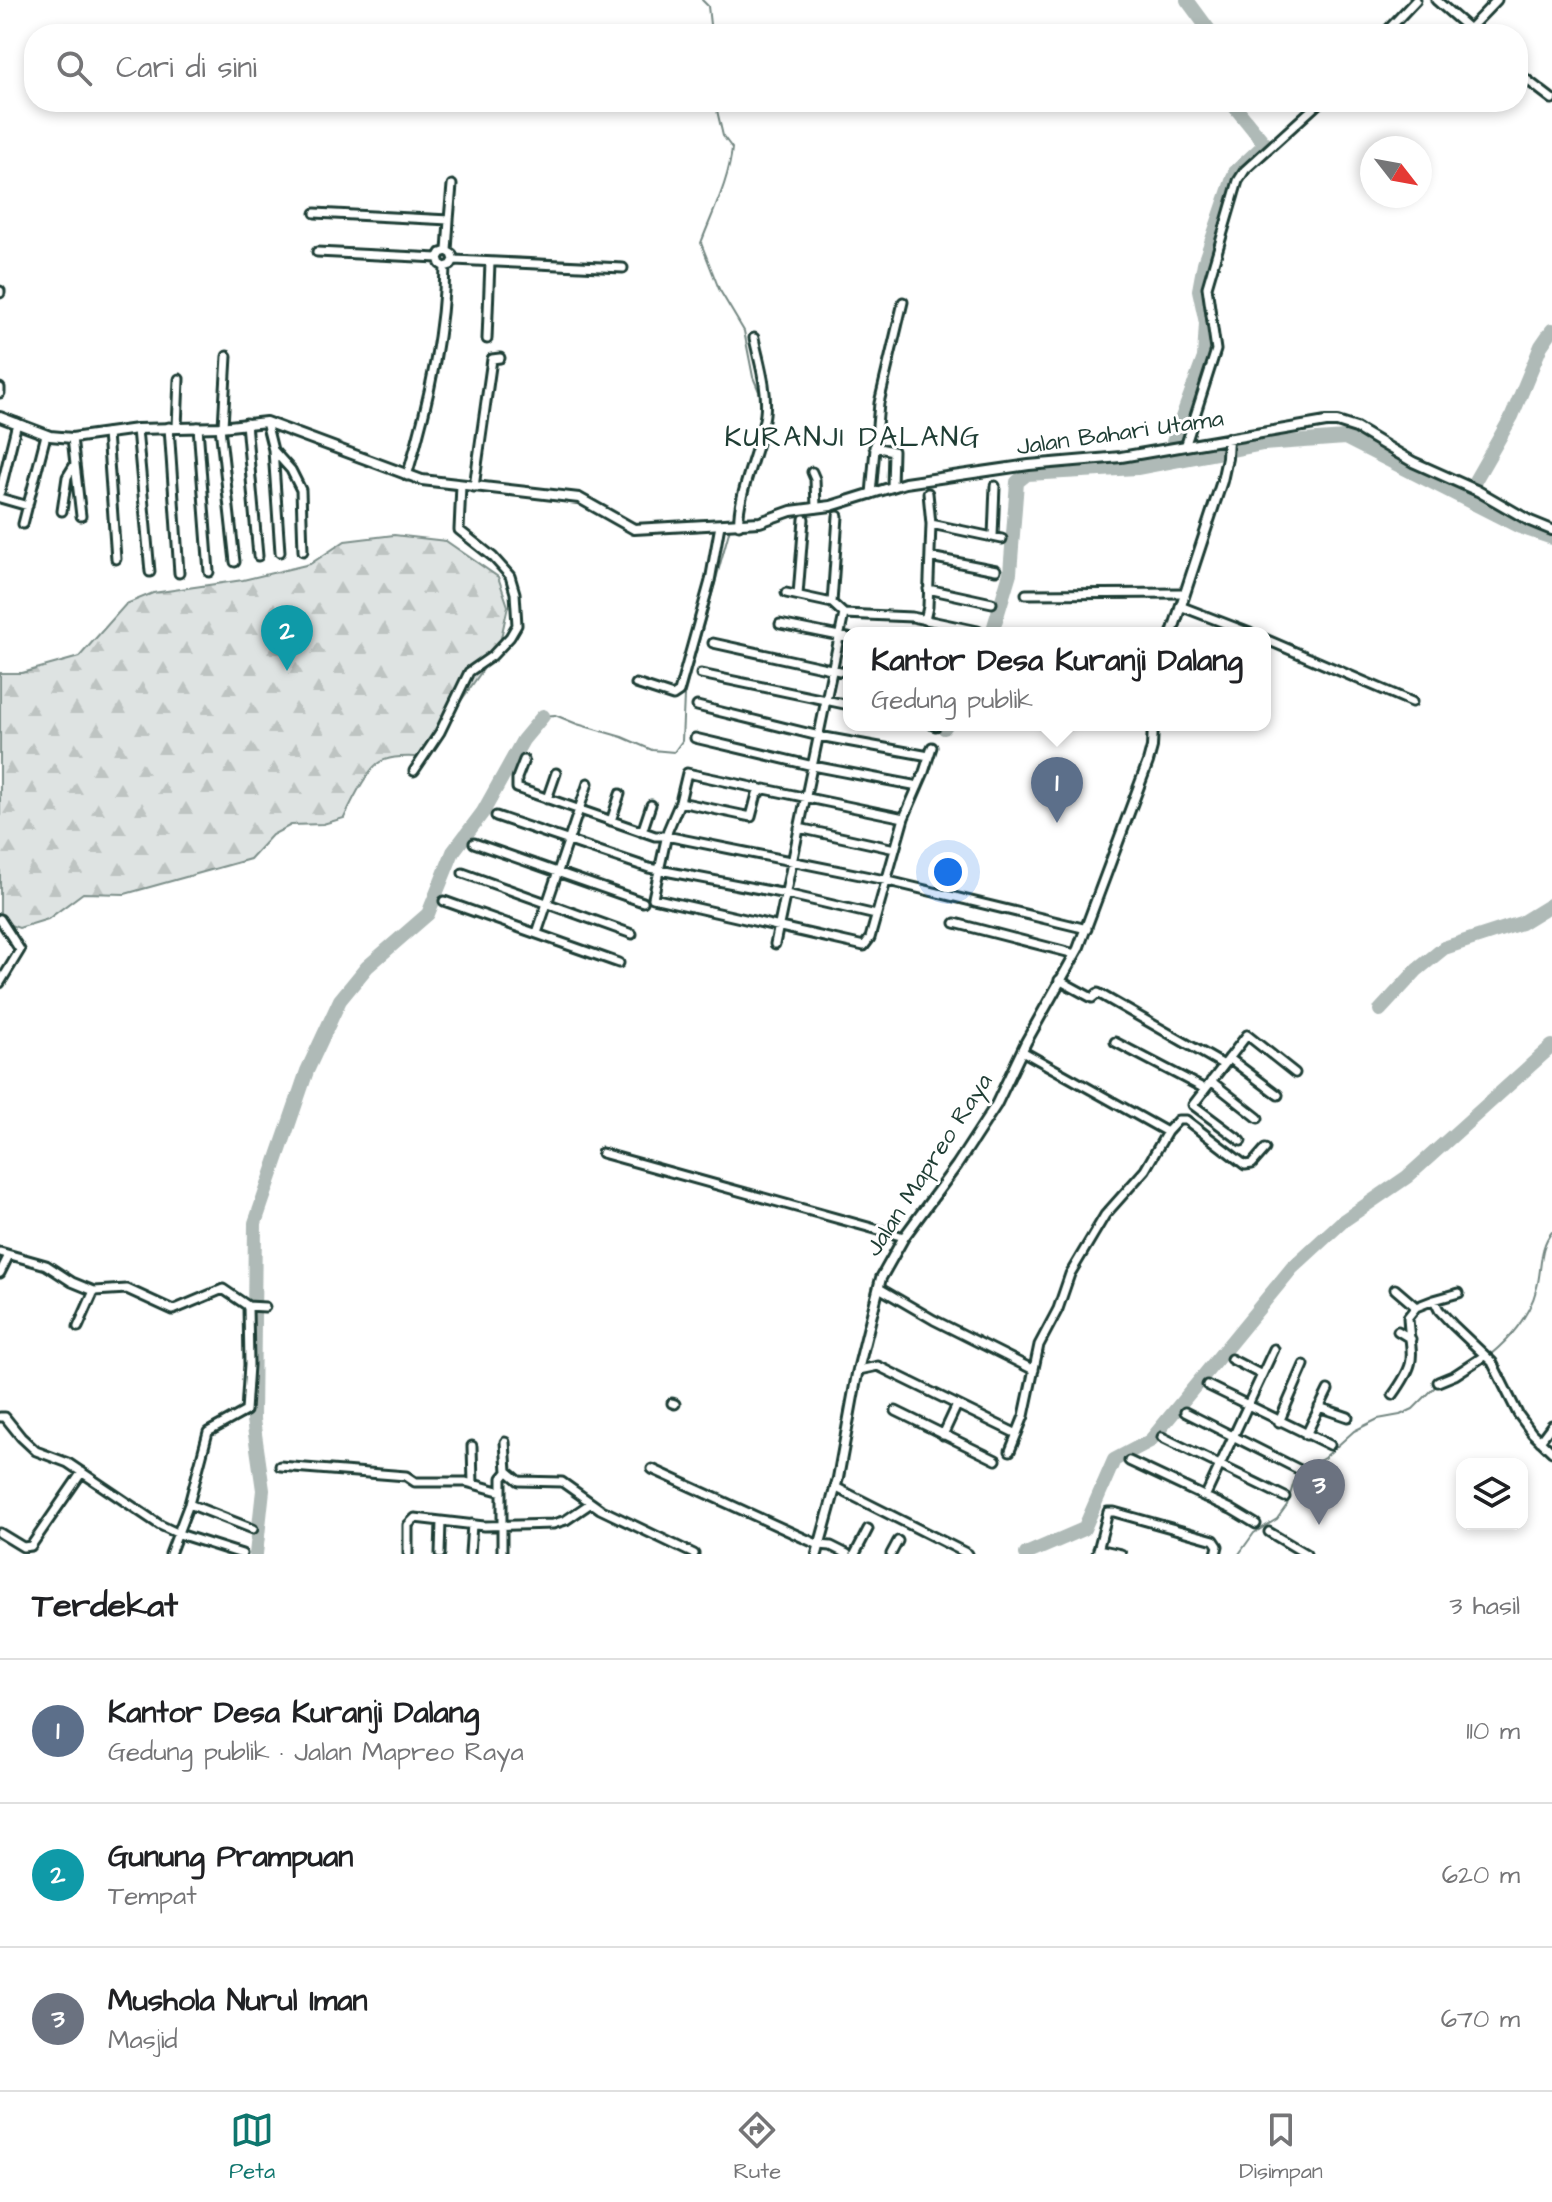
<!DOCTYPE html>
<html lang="id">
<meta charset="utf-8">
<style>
:root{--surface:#fff;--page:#f2f2f2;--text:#202124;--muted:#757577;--line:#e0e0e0;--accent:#0f766e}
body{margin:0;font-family:"Architects Daughter",sans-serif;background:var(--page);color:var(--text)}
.controls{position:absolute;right:24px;bottom:24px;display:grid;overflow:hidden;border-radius:16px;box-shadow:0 4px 12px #0003}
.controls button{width:72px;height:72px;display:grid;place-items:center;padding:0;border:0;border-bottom:2px solid var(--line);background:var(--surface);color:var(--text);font:40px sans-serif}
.compass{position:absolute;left:1360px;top:136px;width:72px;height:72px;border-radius:50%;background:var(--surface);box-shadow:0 4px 12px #0003;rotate:121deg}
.you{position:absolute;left:948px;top:872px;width:28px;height:28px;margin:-20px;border:6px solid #fff;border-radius:50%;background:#1a73e8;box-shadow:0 0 0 12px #1a73e833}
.badge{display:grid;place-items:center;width:52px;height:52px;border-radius:50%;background:var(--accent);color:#fff;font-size:26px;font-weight:700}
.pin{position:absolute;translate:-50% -66px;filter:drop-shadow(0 2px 4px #0008)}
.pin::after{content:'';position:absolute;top:42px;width:28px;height:24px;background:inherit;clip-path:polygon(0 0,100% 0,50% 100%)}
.popup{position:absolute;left:843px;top:627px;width:428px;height:104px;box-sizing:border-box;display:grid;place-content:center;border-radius:16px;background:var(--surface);filter:drop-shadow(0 2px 6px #0005);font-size:26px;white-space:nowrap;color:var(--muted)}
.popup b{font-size:30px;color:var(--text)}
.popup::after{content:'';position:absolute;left:50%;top:100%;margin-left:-16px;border:16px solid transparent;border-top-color:var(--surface)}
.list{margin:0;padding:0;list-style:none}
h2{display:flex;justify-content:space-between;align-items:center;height:104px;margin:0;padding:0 32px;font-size:34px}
h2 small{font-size:26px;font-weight:400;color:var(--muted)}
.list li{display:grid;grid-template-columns:52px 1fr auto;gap:24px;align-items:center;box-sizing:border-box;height:144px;padding:0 32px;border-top:2px solid var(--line)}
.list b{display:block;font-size:30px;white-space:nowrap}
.list p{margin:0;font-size:26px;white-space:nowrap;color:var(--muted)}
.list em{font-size:26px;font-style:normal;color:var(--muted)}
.icon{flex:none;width:44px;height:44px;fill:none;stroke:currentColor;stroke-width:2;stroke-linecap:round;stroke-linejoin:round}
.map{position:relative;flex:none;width:1552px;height:1554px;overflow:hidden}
.search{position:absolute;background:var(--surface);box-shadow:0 4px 12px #0003;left:24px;right:24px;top:24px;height:88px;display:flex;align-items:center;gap:20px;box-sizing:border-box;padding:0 28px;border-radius:32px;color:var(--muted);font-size:30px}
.sheet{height:536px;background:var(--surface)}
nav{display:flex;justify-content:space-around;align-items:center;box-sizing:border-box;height:112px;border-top:2px solid var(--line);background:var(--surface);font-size:22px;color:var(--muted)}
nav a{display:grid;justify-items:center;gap:4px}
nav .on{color:var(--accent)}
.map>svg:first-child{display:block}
.forest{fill:url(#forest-firs);stroke:#7e908b;stroke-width:2}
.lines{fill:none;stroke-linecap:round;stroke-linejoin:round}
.stream{stroke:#758883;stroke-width:2}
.river{stroke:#afbab7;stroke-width:14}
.minor-casing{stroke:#1f3d34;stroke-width:13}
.tertiary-casing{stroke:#1f3d34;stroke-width:14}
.minor{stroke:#fff;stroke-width:7}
.tertiary{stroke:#fff;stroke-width:8}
.labels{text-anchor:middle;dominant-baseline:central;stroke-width:6;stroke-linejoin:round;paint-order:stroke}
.street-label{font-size:24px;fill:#1f3d34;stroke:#fff}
.quarter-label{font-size:28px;letter-spacing:2px;fill:#1f3d34;stroke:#fff}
</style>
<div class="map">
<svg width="1552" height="1554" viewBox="0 0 1552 1554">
<defs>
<pattern id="forest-firs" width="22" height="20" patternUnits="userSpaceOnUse" patternTransform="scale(2)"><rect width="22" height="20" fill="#dee3e2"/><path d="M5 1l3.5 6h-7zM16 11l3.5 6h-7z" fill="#bec4c2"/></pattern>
</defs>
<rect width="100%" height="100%" fill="#fff"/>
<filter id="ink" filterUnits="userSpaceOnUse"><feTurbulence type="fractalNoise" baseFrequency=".0125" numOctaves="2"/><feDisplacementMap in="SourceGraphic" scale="16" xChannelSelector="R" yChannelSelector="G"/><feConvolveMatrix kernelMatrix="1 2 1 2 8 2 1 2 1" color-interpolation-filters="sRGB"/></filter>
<g filter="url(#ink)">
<path class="forest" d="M394,535L446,541L498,577L508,606L499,647L421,757C407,757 389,755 377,764C364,775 351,803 344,818L323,824L291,825L272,835L250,859L125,894L83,893L48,919L19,928L4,923L0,915V673H22L79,657L126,604L153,593L243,580L310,564L345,541Z"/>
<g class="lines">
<path class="stream" d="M702,0L708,6L711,34
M715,102L723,136L732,148C729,181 713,211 701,243L719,289L744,331L753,377L763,401L760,422
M732,522L737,505
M543,716L555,715L577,724L622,737L652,750L674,752L682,741L684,696L730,528
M1490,1355C1512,1337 1530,1315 1537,1287C1542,1268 1539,1247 1552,1232
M1239,1554L1254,1533L1277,1519L1287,1505L1294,1482L1302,1471L1324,1458L1354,1431L1378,1419L1400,1415L1413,1409L1435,1387L1452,1380"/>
<path class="river" d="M1187,0L1212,34
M1173,442L1204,358L1206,323L1199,290L1204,263L1235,172L1265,144L1235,107L1237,102
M1232,450L1263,444L1345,438L1520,527L1552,538
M1472,486L1512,416L1541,346L1552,330
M992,633L1010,573L1017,482L1027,474L1137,468L1226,451
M944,728L946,725
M1380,1010L1417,970L1444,948L1521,923L1552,904
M256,1554L263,1490L253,1420L255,1223L307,1071L340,1000L367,967L428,914L453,852L483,812L523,740L543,716
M1026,1554L1084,1529L1114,1460L1150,1441L1292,1268L1343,1221L1407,1177L1552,1046"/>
<g class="minor-casing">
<path id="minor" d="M1436,0L1475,34
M1469,29L1497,0
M1384,34L1416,0
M1518,73L1552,99
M315,213L449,220L447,251
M449,220L452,185
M317,252L438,258L441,253L447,251L452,254L454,260L451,265L445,267L440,264L438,258
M454,260L623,268
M0,293V291
M487,339L490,262
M0,388V393
M266,422L273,450L291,470L301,490L303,551
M246,423L258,556
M223,426L227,356
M169,427L179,573
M177,427L179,379
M198,427L209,572
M220,427L235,562
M137,429L150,572
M107,433L116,559
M72,438L81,516
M1186,444L1216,350L1207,287L1238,181L1245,170L1320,102
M874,447L893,451L892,487
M273,450L280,552
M812,472L815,479L816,508
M407,476C427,409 444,337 445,267
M474,487L492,359L500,358
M0,492L17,423
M871,494L879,403L903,302
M0,498L28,506
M62,511L67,477L75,464
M23,524L46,435
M931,524L1002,539
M739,525C736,498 761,445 765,414C768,389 759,362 754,338
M993,536L995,486
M930,557L996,570
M928,589L992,603
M786,593L832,603L844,614
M1026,594L1184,593
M798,595L804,519
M832,603L838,516
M1180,606L1250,633
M925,620L928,607L931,524L928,493
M780,624L849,638
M1265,639L1412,702
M713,643L849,673
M701,674L849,705
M636,684L673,696L679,692L710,581L720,525
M697,706L819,736L929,756
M933,725L936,726
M695,738L813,766L918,786
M524,760L517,778V788L655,836H666L880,879L1087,929
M414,771L440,732L469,672L492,656L510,637L517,625L515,593L510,576L493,557L459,530L461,485
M761,789L687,773L680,802L668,830L653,898L864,946L870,938L904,818L924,772L932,747
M547,799L556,773
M680,802L751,817L757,794L765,789L904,818
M496,816L649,868L786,894L876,915
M611,821L620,794
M799,828L895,849
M642,832L651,805
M474,843L643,902
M463,873L632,934
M444,901L619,963
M0,919L20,950L0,983
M955,923L1075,954
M537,933L588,783
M775,944L844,614L912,617L978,631
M1059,980L1092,998L1098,993L1224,1065L1193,1105L1241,1141
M1115,1042L1205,1089
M1022,1051L1167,1132
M1229,1058L1278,1095
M1224,1065L1247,1035L1295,1073
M1211,1081L1258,1118
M602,1153L904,1237
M0,1252L46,1265L72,1282L94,1291L127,1289L173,1310L223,1289L248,1306L249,1365L246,1411L208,1432L189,1504L170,1554
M0,1273L9,1255
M879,1288L934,1320L1034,1370
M1395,1289L1416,1307
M1434,1300L1459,1293
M247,1306L265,1307
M78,1327L94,1291
M1398,1331L1411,1339
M1231,1359L1262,1375
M859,1370L878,1366L1017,1434
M1438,1382L1455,1375L1484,1356
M1207,1385L1330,1445
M1393,1395C1420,1357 1410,1357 1408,1317L1416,1307L1434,1300L1439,1310L1453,1325L1492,1362L1518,1414L1532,1433L1552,1452
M672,1403L675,1404
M1319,1407L1348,1417
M896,1411L996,1460
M1185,1412L1302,1471
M0,1417H5L21,1437L36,1451L68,1463L160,1525L179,1534L242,1554
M1279,1422L1304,1365
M943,1435L957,1405
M1306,1435L1328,1390
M1162,1437L1285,1497
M1540,1441L1552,1425
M505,1442L507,1471L519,1481L562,1482L600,1509L694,1554
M472,1446L473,1484
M1010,1451L1024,1416L1039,1345L1058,1309L1070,1274L1105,1215L1145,1170L1167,1132L1178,1120H1186L1245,1165L1252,1164L1265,1149
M1129,1461L1231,1509L1256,1524
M280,1466L406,1476L415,1482H466L502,1492
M652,1469L819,1545L831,1546L847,1554
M835,1487L968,1554
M1205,1497L1274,1349
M189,1504L253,1529
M1269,1532L1306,1554
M0,1533L23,1547L31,1546L82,1472
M1098,1549L1121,1554
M408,1554V1525L415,1518L484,1526L553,1524L566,1520L591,1503
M440,1554L441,1521
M470,1554L472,1524
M502,1554V1478L507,1472
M855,1554L868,1529
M891,1554L898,1541
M1097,1554L1108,1512H1114L1214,1540L1218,1546L1216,1554"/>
</g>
<g class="tertiary-casing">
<path id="tertiary" d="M0,417L50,436L72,438L137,429L220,427L266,422L422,480L579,498L634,529L760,522L791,511L831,506L905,483L1029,465L1121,457L1326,422H1337L1356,428L1413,462L1478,491L1530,521L1552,530
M1172,633L1222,481L1227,458L1228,438
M817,1554L838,1478L857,1374L881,1278L904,1237L957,1165L996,1105L1026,1042L1078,949L1148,762L1152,747L1153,725"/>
</g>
<use href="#minor" class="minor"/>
<use href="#tertiary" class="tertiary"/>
</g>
</g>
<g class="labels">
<g class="street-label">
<text transform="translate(1120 433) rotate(-8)">Jalan Bahari Utama</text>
<text transform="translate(929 1165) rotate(-57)">Jalan Mapreo Raya</text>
</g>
<g class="quarter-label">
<text x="853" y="437">KURANJI DALANG</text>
</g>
</g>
</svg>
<div class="controls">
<button><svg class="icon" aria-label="layers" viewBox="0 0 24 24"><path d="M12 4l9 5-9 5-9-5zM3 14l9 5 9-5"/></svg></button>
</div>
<svg class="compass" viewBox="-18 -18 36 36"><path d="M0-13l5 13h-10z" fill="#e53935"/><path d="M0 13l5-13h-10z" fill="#757577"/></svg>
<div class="you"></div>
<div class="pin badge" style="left:1057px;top:823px;background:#5c6f8a">1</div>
<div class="popup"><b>Kantor Desa Kuranji Dalang</b>Gedung publik</div>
<div class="pin badge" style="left:287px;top:671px;background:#0f9aa8">2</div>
<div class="pin badge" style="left:1319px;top:1525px;background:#6b7280">3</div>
<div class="search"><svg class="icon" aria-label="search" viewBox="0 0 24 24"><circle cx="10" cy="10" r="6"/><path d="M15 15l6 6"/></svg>Cari di sini</div>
</div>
<section class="sheet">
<h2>Terdekat<small>3 hasil</small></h2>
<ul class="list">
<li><span class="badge" style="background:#5c6f8a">1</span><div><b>Kantor Desa Kuranji Dalang</b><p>Gedung publik · Jalan Mapreo Raya</p></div><em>110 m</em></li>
<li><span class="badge" style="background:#0f9aa8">2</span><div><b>Gunung Prampuan</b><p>Tempat</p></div><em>620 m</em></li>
<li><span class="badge" style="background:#6b7280">3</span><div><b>Mushola Nurul Iman</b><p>Masjid</p></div><em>670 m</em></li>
</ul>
</section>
<nav>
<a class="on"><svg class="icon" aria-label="map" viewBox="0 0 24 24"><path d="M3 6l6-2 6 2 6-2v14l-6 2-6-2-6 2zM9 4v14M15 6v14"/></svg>Peta</a>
<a><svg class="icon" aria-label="directions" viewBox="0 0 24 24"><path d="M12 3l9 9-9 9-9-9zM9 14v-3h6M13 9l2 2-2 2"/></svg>Rute</a>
<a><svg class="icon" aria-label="saved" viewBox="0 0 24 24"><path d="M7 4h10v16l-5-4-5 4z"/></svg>Disimpan</a>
</nav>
